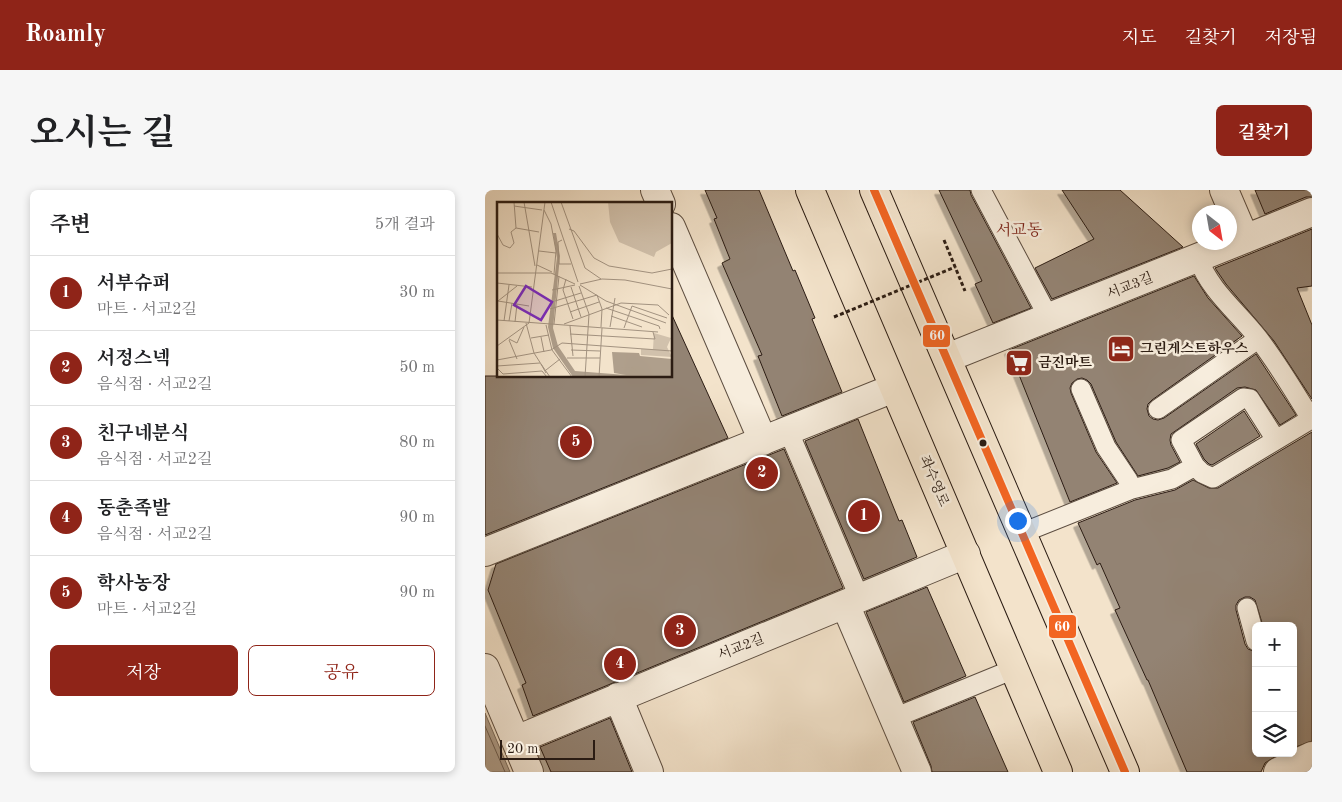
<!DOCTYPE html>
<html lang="ko">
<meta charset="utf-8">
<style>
:root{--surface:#fff;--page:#f6f6f6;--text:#202124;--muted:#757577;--line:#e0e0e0;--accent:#8f2418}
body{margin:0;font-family:"Old Standard TT","Noto Serif KR",serif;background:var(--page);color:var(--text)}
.controls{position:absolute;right:15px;bottom:15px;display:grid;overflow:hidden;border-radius:8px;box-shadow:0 2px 8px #0003}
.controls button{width:45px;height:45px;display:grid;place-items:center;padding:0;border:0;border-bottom:1px solid var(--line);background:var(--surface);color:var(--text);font:25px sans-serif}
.compass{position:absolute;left:707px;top:15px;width:45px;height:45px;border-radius:50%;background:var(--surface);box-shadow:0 2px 8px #0003;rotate:149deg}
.scale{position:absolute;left:15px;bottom:12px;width:95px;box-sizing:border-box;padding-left:5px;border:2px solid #2b1c13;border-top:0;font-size:14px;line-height:18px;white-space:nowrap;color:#2b1c13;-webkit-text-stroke:4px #f7eddd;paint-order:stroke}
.you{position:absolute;left:532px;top:330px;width:18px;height:18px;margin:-12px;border:4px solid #fff;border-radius:50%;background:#1a73e8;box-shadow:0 0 0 8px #1a73e833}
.badge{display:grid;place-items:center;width:32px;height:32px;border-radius:50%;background:var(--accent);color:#fff;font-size:16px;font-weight:700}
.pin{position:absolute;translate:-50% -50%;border:2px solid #fff;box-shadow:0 1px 5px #0006}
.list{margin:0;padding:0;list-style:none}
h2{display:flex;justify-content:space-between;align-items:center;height:65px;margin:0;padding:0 20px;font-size:21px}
h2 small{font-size:16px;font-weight:400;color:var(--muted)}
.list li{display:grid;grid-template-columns:32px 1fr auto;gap:15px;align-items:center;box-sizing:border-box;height:75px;padding:0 20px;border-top:1px solid var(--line)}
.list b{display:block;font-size:19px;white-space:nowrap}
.list p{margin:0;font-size:16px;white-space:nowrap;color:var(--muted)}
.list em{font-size:16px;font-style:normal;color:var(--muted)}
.actions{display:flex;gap:10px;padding:15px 20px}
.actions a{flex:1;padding:11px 0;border:1px solid var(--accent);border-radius:8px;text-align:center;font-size:18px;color:var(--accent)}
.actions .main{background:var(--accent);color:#fff}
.icon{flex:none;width:28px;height:28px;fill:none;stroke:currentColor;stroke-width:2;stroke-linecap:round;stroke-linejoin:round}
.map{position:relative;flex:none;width:827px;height:582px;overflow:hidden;border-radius:8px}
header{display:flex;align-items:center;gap:30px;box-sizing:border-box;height:70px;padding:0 25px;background:var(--accent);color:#fff}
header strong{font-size:24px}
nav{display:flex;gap:28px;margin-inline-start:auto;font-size:18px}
.intro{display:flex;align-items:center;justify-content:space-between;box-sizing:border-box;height:120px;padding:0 30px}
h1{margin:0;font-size:35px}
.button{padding:12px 22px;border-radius:8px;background:var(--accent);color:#fff;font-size:18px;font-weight:700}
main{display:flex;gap:30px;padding:0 30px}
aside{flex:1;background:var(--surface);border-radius:8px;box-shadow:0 2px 8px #0003}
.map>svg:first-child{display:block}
.water{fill:#af9f8c;stroke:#7a6b5c}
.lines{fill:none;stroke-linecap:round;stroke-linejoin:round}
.shore{stroke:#6d5e50;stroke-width:1}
.building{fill:#938373;stroke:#2b1c13;filter:url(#shadow)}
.lane-casing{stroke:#5d4e41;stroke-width:21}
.street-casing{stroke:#5d4e41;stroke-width:30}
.primary-casing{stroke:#2b1c13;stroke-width:30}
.path{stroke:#2b1c13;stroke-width:3;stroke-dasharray:4 2.5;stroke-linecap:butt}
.lane{stroke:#f7eddd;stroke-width:19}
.street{stroke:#f7eddd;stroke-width:28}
.primary{stroke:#f3e3cb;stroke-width:28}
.path-bridge{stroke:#2b1c13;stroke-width:3;stroke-dasharray:4 2.5;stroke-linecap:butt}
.bus-1-casing{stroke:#f7eddd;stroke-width:11}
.bus-1{stroke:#f26522;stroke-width:8}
.bus-dot{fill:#2b1c13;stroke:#f7eddd;stroke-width:2}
.labels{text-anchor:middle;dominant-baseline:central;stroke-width:5;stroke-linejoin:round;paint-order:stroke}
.street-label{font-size:14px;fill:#2b1c13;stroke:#f7eddd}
.poi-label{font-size:14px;font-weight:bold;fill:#2b1c13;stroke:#f7eddd;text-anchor:start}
.quarter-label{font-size:16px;fill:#7a1f14;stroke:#f7eddd}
.inset-river{fill:none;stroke:#af9f8c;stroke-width:2.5}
.inset-road{fill:none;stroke:#a39381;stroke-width:1}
.view{fill:#7b2cbf;fill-opacity:0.15;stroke:#7b2cbf;stroke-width:2.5}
.inset-edge{fill:none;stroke:#2b1c13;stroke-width:2.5}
.line-badge{stroke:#f7eddd;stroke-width:2}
.badge-label{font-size:14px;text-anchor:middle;font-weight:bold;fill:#fff}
</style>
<header>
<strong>Roamly</strong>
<nav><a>지도</a><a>길찾기</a><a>저장됨</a></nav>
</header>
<div class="intro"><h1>오시는 길</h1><a class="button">길찾기</a></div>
<main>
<aside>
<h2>주변<small>5개 결과</small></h2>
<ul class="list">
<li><span class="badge">1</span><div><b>서부슈퍼</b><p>마트 · 서교2길</p></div><em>30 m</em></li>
<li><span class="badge">2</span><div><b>서정스넥</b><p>음식점 · 서교2길</p></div><em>50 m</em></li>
<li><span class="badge">3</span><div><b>친구네분식</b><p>음식점 · 서교2길</p></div><em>80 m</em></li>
<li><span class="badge">4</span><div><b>동춘족발</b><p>음식점 · 서교2길</p></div><em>90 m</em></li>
<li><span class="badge">5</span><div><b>학사농장</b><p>마트 · 서교2길</p></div><em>90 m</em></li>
</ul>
<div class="actions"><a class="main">저장</a><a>공유</a></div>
</aside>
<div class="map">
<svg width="827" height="582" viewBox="0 0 827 582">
<defs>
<filter id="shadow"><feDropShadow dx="-4.5" dy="4.5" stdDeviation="0" flood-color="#0004"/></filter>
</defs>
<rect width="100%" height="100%" fill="#f3e3cb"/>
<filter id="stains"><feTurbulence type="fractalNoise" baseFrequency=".004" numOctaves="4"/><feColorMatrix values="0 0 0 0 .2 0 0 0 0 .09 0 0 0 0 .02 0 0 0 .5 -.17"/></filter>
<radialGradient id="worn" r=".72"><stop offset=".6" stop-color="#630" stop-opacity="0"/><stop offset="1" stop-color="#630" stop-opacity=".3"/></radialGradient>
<path class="water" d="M0,523L25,582H0Z"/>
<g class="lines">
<path class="shore" d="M0,536L20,582"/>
</g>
<path class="building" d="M220,0H274L308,81L310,80L330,128L327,129L357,202L297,226L273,166L277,165L237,73L245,69L229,29L232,28Z
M454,0H485L486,5L546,118L508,133L490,94L497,91Z
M577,0H635L698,57L567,109L550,78L609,49Z
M770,0H827V7H821L780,24Z
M827,39V96L812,98L827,135V209L789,151L741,94L730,78Z
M709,86L723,108L757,146L667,210L663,214L662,219L664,226L668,229L673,230L679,228L771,164L811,225L795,235L771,200L760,197L752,198L686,244L685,250L686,255L695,272L683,278L653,286L631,252L606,194L602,190L597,188L592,189L587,193L585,198L586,203L611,262L632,293L585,312L524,160Z
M186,123L243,248L0,345V186H186Z
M759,221L775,246L727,275L724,274L719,269L711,254Z
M373,229L414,331L417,330L432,367L379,389L320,251Z
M827,242V551L808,558V436H778L770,410L765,407H760L754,410L751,415V420L760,454L763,459L771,462V563H796L780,573L776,582H702L663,490H662L630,420L635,418L615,373L612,375L593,333L650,310L690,300L708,290L724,298H733Z
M299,259L358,398L48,526L37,495L41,493L3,400L11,374Z
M442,397L481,486L419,512L381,422Z
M490,507L523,582H447L446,576L428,532Z
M125,528L147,582H66L55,557Z"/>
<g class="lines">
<g class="lane-casing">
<path id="lane" d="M496,0L564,128
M673,219L773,149
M303,240L375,409
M710,276L696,250L758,208L765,209L791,250
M647,299L687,289L710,276L717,283L728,288L826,229C809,201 793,174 773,148C752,121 725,101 713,68
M537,343L647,299L643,290L621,257L596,199
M762,418L771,451
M409,528L529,479"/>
</g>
<g class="street-casing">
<path id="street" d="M170,0L176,14
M739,0L760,49
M186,37L278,251
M462,168L827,22
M0,362L409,198
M360,414L432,582
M0,478L44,582
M133,507L164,582
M31,550L481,364
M793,582L827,566"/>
</g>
<g class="primary-casing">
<path id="primary" d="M325,0L573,582
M389,0L640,582"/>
</g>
<path class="path" d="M459,50L480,101"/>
<use href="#lane" class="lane"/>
<use href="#street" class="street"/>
<use href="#primary" class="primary"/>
<path class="path-bridge" d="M349,127L470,77"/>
<g class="bus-1-casing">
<path id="bus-1" d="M389,0L640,582"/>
</g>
<use href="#bus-1" class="bus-1"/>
</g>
<defs>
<g id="hotel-square" transform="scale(1.4375)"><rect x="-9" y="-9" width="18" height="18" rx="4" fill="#8f2418" stroke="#f7eddd"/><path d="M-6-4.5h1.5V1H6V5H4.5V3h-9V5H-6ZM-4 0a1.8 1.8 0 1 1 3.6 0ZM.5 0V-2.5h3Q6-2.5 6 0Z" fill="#fff"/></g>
<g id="supermarket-square" transform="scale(1.4375)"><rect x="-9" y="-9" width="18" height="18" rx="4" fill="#8f2418" stroke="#f7eddd"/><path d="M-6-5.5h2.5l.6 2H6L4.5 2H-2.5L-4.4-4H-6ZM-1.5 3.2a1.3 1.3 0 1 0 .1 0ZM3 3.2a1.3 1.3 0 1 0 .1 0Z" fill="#fff"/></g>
</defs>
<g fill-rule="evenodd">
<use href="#hotel-square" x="636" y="159"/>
<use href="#supermarket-square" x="534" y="173"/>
</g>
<circle class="bus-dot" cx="498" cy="253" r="4.5"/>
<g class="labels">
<g class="street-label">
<text transform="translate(645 96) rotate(-22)">서교3길</text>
<text transform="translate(449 291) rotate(67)">좌수영로</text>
<text transform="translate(256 457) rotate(-22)">서교2길</text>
</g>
<g class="poi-label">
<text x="655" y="159">그린게스트하우스</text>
<text x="553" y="173">금진마트</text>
</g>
<g class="quarter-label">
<text x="534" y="41">서교동</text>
</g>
</g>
<g transform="translate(12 12)">
<rect width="175" height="175" fill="#f3e3cb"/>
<path d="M111,0H175V41L159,50L157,55L122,40L113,20ZM157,131L174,136L170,145L175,155L144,153V147H156Z" fill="#d1c1ac"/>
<path d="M56,31H59L63,54L56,126L61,144L78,169L129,173L117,171L115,150L142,151L143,154L175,157V175H76L56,146L51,125L60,56Z" fill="#af9f8c"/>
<path class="inset-river" d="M118,166L135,167L145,175M121,166L141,175M128,167L143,175"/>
<path class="inset-road" d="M17,0L19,26L42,30M27,0L38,64M54,0L81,80M64,0L88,66L104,77M17,4L45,8M47,8L54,22L59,49L57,72M72,27L77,29L97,56L112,64L155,71L175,67M0,32L6,43L13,46L17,41L14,30L19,26M65,38L61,40L62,62H74M42,49L59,51M40,63L55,70M0,71H54L78,82M69,77L66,88L76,117M0,81L35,85M83,82L105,77L128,78L175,87M83,83L109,99L169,121M82,84L92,112L88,175M74,85L84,115M55,88L78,83M100,93L105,107L104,125M1,99L32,104M1,99L20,84M58,99L84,91M109,106L162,124L163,127M53,107L100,93M73,110L102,100M114,114L145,125M0,118L161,130M7,119L12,83M12,119L15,101M18,120L20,102M29,121L37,151L44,162M57,122L62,74M67,122L124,101L161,103L172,113M49,123L55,148L75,175M73,124L76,154M113,125L118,96M127,126L135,104L170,116M73,132L158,137L156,130M44,135L47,150M34,136L52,133M12,137L20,141L27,125M12,138L20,157M0,144L32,121L48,0M74,148L103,149M70,156H103M0,158L54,148L65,141L175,149M0,164L43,161M0,166L6,172L45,169L50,175M49,168L63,157M49,171L44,162L53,175M102,175L105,126"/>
<path class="view" d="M29,84L55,100L44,118L17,103Z"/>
<rect width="175" height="175" class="inset-edge"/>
</g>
<g class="line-badge">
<rect x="437" y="134" width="29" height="24" rx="5" fill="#f26522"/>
<rect x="563" y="424" width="29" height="25" rx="5" fill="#f26522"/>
</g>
<g class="badge-label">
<text x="452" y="150">60</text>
<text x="577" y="441">60</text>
</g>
<rect width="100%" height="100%" filter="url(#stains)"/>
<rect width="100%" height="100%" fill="url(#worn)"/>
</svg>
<div class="controls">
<button>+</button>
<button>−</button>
<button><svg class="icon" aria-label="layers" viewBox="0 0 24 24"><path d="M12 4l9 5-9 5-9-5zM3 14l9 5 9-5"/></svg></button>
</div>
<svg class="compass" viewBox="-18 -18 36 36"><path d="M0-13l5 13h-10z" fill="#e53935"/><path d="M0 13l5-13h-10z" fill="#757577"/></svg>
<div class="scale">20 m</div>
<div class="you"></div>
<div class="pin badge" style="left:379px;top:326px">1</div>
<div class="pin badge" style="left:277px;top:283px">2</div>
<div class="pin badge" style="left:195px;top:441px">3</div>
<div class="pin badge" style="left:135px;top:474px">4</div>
<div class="pin badge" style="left:91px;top:252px">5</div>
</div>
</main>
